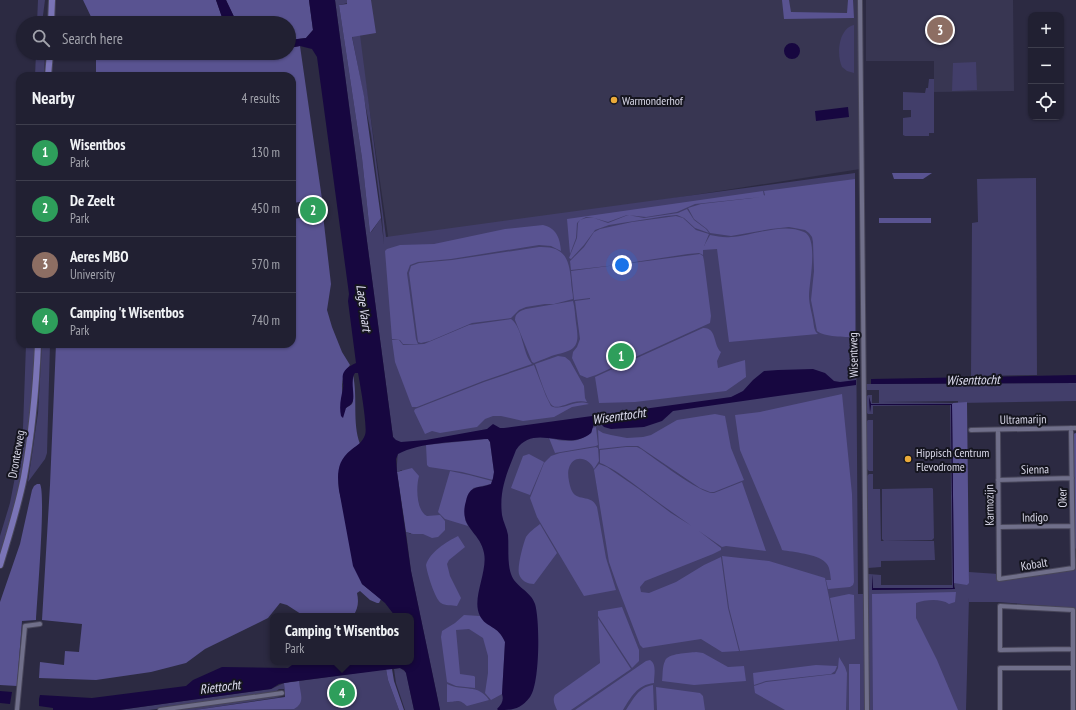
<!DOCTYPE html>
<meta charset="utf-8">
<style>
:root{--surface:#212032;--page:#29283a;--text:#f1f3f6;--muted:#a2a3ac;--line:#3e3e4d;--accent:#ebaa39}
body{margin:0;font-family:"PT Sans Narrow",sans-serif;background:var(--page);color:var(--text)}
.controls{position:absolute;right:12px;top:12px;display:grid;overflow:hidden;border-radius:8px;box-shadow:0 1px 3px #0004}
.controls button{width:36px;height:36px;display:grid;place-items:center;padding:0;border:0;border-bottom:1px solid var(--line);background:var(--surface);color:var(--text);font:20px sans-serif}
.you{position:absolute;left:622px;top:265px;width:14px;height:14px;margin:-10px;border:3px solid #fff;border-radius:50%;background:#1a73e8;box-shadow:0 0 0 6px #1a73e833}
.badge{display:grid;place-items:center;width:26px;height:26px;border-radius:50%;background:var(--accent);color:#fff;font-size:13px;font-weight:700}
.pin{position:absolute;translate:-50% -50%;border:2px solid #fff;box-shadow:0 1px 4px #0006}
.popup{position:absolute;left:270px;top:613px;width:144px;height:52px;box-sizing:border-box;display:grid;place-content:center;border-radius:8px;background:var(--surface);filter:drop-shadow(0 1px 3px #0005);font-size:13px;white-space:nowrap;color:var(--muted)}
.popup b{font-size:15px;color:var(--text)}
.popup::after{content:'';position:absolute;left:50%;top:100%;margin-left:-8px;border:8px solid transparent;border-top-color:var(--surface)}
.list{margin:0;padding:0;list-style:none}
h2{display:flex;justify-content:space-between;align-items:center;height:52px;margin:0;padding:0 16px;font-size:17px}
h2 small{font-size:13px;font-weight:400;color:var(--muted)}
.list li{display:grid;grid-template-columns:26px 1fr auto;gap:12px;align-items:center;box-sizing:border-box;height:56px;padding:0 16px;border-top:1px solid var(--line)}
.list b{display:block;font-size:15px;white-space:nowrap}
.list p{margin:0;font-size:13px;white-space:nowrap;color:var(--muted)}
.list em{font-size:13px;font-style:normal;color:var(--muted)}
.icon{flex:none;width:22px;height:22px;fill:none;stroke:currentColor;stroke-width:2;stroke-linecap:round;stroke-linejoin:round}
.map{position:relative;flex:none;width:1076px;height:710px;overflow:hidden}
.search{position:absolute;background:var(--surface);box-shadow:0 1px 3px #0004;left:16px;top:16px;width:280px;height:44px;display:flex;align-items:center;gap:10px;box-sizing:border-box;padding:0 14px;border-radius:22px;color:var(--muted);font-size:15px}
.panel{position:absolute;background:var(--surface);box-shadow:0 1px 3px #0004;left:16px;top:72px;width:280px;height:276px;border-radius:12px}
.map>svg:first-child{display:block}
.built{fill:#383652}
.green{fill:#423e6a}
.forest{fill:#595391}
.water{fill:#170740}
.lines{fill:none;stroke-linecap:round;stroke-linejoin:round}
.minor-casing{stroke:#48465a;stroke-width:6}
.primary-casing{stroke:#48465a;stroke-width:8}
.minor{stroke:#706f8a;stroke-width:4}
.primary{stroke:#7a74b6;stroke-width:6}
.poi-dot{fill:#ebaa39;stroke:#15151f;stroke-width:1.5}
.labels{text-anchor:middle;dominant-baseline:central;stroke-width:4;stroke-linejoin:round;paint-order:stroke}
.poi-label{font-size:12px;fill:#dad9e9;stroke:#15151f;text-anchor:start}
.street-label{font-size:12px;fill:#dad9e9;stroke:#15151f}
.water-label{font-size:13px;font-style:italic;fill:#e0dff2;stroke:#15151f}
</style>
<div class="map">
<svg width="1076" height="710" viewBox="0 0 1076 710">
<rect width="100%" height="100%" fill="#2c2a42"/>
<path class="built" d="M356,0H859L860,169L389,243L358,31Z
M866,0H1013L1014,91L934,92V61H866Z"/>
<path class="green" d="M38,0H45L42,23H37Z
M335,0H347L348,3L339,5L362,158L370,233L372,231L381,218L384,244L382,217L371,134L352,36L360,35L386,237L855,173L858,594H868V574H869L881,575V585H952L950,405L873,406V414H868L866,412V397L868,395H872V403H879V390H867L866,384L1076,383V401L958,403V401L881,402L953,403L952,404H871L869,397L870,412L871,405L951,404L953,588H873L872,575V590L955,589L954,583H969V572L998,574V581L1075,570V559L1076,557V703L1075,608L998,602H969V597L966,710H440L411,571L406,532L411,534L402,470L397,472C396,460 401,447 393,437Z
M854,25V73L847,71L842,67C836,54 839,28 854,25Z
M36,53H45L44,76H35Z
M976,62L977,90L952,91L953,63Z
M929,79H934V133H929V136H905L903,135V118L911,117V110H903V92L925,93L926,88H928Z
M1036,178L1037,375L971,376L972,223L978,222L977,179Z
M26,344H35C34,360 35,377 33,393C29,449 16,504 0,558V536L10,503L15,477L23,428Z
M42,344H50L47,453L45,459L28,482L38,413Z
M868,420H873V471H869L867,469L866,422Z
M869,474H873V489H880L881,541H934L935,560L881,561V567L868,568L867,476Z
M932,488L933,489L934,538L932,540L884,541L882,539V489Z
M400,668L406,672L414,710H405L396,683L394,669Z
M386,669L388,680L399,710H235L292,702L299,681Z
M284,683V689H279L274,693L149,710H119L271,689Z
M276,696L281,697L195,710H171Z"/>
<path class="forest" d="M83,0H216L224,23H94Z
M226,0H309L313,30L306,38L289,40V23H237Z
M347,0H371L376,33L352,37L364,96L381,218L370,233L362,158L339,5L347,4Z
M782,0H789L791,12L847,13L848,0H853L854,18L784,19Z
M300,46L322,199L292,203V76H96V53H289V48Z
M892,173H932L923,179H894Z
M855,179V337C845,337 824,337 817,331L811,300L814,271L813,242L812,237L809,233L805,230L789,227L771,229L731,236L710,233L707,229L694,219L688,208L701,204L762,197L765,195L764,191Z
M763,191L764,196L762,197L695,204L677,212L646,217L627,215L608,222L594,218L586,217L580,220L577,223L576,238L570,254L567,219Z
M687,209L694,220L706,229L709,233L695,228L684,218L677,215L666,216L609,225L595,230L584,245L571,259L569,258L577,238L578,223L580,220L586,218H594L608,223L628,215L644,218L678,213Z
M323,215L331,284L327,310L332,327L342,352L350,365C339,378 341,393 346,408L352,404L353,401L352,385L353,375C358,398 352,422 360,444C341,456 337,468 339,490L362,584L381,599L379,603H377L370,600L360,591L357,593C359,602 358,609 353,616H304L287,605L280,603L268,618L205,649L186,663L151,672L96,680L39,678L40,662L64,665L65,651L79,652L82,624L42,620L50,485L56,344H292V219Z
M676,216L683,218L696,230L709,234L704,246L710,235C717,236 724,238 731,237C753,236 782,222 804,232C819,238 809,283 809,296C809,304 812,313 813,320C814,326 814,331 818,334L729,342L717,249L703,250V248V255L699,253L688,254L608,266L571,270L570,261L584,247L594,232L600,229L632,222Z
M879,218H931V223H879Z
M543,225C557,228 560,239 561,251L551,246L539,245L451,259L418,262L410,265L407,273L416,339L418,344H403L400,340L392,339L385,251L387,249L400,245L434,244L505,229Z
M539,247C565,246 569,259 571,280C571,287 573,293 573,299L554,304H545L526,307L519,310L511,318L472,323L430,341L421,343L418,342L409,273L411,266L419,263L452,260Z
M700,254L703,256L704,261L711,316L710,323L596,375L587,378L580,375L572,358L573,352L577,347L580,339L575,301L590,299V298L574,300L571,271Z
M573,301C575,308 575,316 576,323C579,342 579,350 558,354C550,356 542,360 534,363L532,362L515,320C515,313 520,311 526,309Z
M511,319C523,328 522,352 532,364L483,381L417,407H412L395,362L392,340H399L403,345L424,344L469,325Z
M703,328C717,327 713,345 721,352L717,361L718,368L745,360L746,377L726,391L635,402L599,403L595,377Z
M558,356L565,357L570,361L584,386L585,398L587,402C580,400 572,402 565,405C561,406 556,408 553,406C547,402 538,372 535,364Z
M534,365L546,396L551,406C562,412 576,398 589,404L572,407L554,417L523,421L501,416H493L485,419L477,427L440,433L432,431L425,434L414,411L415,409L484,382Z
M842,394L852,494L854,582L853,585L850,587L828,589L826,580H831C830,573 830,566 825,562C817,554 793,552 782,550L781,547L740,450L735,415L760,412Z
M967,402L969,583L967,585L954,583L952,404L953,403Z
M715,414L725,416L731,448L744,480L714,492H710L700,488L638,446H627L599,449L598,430L603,433L611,435L627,438L643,437L651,435L677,420Z
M596,427L598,445L596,446L555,453L549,438C565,442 578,444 592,432V428Z
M1076,433V548L1075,549L1073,434Z
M488,439L490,442L494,472L493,480L462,472L429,467L427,465L426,445Z
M596,447L598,448L599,461L594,469C589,457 573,454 569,468C567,473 569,483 571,489C576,503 591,493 597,507L606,558L616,590L584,596L537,517L530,498L544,463L551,456L560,453Z
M626,447H637L641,449C653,457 702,495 714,493L742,482L766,551L726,546L722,547C698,530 674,514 651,497C638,487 614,468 600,463V450Z
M529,454L544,462L530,495L511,488L523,456Z
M599,464L607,467L639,489L671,513L695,528L721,548V550L713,554L645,581L640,587L641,592L649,593L676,582L704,565L721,557L728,608L739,651L722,652L701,639L643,648L640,645L617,585L609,562L594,470Z
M412,468L419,476C416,486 416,511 427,516L440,515L445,521V530L438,537L432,538L423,534H413L406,532L397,472Z
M450,471L469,475L492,481L491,484L473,488L465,520L468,526L445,519L438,512Z
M37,484H40C46,494 37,600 36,620L22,621L17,686L0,685V602L20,544L32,490L34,486Z
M540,524L557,553L534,584C528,584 521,581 519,574C517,567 523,544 526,537C529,532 535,528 540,524Z
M458,536L465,547L449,560L447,564L450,576L461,598L457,606C452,605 445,606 441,603C435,599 427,573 426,565C430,552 446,542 458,536Z
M722,556L769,561L825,578L838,641L740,651L729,608Z
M956,592L955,602L949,604C940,598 925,600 916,603V618L937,660L958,710H873L872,594Z
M849,594L854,595L855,639L839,641L830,598Z
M622,607L639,650V661L632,668L598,616V611Z
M464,615L480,616C489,627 499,627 505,642L502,694L491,700L485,693L488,673V656L483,638L469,629L456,630L460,674L474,676L475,677V688L456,686L447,682L441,637L442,631L455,623Z
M598,618L631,669L571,710H557C555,705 552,701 555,695L600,663Z
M696,652L703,653L728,667L744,666L746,681L694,685L662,681C663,675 662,667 665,661C668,653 688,653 696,652Z
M839,657L845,667L847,673L846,710H785L755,693L754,686L766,682L835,674L838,668Z
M650,660C657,664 654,675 654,683C637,685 631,697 623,710H575L646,661Z
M849,664H860V710H849Z
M816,665L837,666L835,671L831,674L766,681L754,685L753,673Z
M386,669H392L394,681L404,710H399L388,680Z
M299,681C300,694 306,702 294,709L195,710L285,697L284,683Z
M447,684C463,692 478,683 489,700L467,706C458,698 458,702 447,702Z
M653,685L654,710H626C634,698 639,687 653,685Z
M656,687L700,693L703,696L705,710H657Z"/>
<path class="water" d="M216,0H226L237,23H224Z
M309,0H335L393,437L396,440L401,442L426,440L487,429L493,424L500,428H504L731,397L743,391L753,380L764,371L778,370L813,369L825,373L834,381L840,382L856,380V385L673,411L662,421L644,427L611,429L604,427L600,423L594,424L591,433C567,453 535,422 516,450C507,473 499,490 502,515C503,522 507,528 508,535C509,547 507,562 511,574C515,587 531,591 535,604C540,620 540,684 530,697C520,710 512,710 498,710L497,709C502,704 504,700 502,694L505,642C498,625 486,628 480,616C471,599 488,572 484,553C480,531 458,528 466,501C470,484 478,489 491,484L493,478L494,472L490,442L488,439H484C459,442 420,442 398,454L396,459L397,472L411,571L440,710H414L406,673L404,670L400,668L290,682L279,684L271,689L119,710H53V708L39,706V699L40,695L92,698L186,686L193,680L222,667L288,668L296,662H411V616H395L385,603L362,584L353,566L339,490C337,474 337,461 351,450C357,445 362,443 365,435C368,429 360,383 358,373H355C349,381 357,399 351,404C350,406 348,406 346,408L343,418L341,416C339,406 341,398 343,388C344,383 341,377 344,372C347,367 352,365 356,363L348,301L349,294L317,57L312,49L300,46L289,48V40L306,38L313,30Z
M784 51a8 8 0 1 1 16 0a8 8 0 1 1-16 0Z
M848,107L849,117L816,121L815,111Z
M1076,375V383L871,384V379Z
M869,397L871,404H952L954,587L955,589L872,590V575L873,588H953L951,405H871L870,412Z
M0,691L12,692L10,704L0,703Z"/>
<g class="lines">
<g class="minor-casing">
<path id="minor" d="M860,0L867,710
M971,430L1076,428
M998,430L999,579L1073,568L1071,428
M998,480L1072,478
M999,527L1072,526
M1000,606L1073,610V649L1000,650Z
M1073,649V710
M17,710L25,626L40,624
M160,710L282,693
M1000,710V668H1073"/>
</g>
<g class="primary-casing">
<path id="primary" d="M51,23L52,0
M48,76L50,53
M0,565C9,536 18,507 24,477C32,433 36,389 38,344"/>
</g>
<use href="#minor" class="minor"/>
<use href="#primary" class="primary"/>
</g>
<g class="poi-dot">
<circle cx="614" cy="100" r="4"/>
<circle cx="908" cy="459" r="4"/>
</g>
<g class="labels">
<g class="poi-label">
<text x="622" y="100">Warmonderhof</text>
<text x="916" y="452">Hippisch Centrum<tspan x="916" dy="14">Flevodrome</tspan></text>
</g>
<g class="street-label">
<text transform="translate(853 355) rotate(-91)">Wisentweg</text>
<text transform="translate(1023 419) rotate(-1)">Ultramarijn</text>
<text transform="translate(16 454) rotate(-80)">Dronterweg</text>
<text transform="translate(1035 469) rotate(-1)">Sienna</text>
<text transform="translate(1062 498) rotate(-91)">Oker</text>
<text transform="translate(989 505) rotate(-91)">Karmozijn</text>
<text transform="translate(1035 517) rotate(-1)">Indigo</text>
<text transform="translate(1034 564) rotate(-9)">Kobalt</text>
</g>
<g class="water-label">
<text transform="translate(364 308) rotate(82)">Lage Vaart</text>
<text transform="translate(973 380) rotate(-1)">Wisenttocht</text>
<text transform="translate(619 416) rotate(-8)">Wisenttocht</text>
<text transform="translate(220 687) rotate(-7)">Riettocht</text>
</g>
</g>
</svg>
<div class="controls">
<button>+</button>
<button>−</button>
<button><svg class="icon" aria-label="locate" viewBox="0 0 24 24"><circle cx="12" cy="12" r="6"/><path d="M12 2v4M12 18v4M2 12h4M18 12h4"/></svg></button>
</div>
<div class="you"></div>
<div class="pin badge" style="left:621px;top:356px;background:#2e9e5b">1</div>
<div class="pin badge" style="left:313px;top:210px;background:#2e9e5b">2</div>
<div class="pin badge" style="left:940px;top:30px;background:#8d6e63">3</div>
<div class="pin badge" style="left:342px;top:693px;background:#2e9e5b">4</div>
<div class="popup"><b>Camping 't Wisentbos</b>Park</div>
<div class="search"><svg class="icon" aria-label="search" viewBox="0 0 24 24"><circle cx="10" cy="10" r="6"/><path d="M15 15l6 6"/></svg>Search here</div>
<section class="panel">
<h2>Nearby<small>4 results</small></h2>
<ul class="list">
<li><span class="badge" style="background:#2e9e5b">1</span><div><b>Wisentbos</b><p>Park</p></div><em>130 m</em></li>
<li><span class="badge" style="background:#2e9e5b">2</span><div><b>De Zeelt</b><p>Park</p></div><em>450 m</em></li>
<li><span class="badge" style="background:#8d6e63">3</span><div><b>Aeres MBO</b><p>University</p></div><em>570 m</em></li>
<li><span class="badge" style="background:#2e9e5b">4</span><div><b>Camping 't Wisentbos</b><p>Park</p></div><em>740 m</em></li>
</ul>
</section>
</div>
